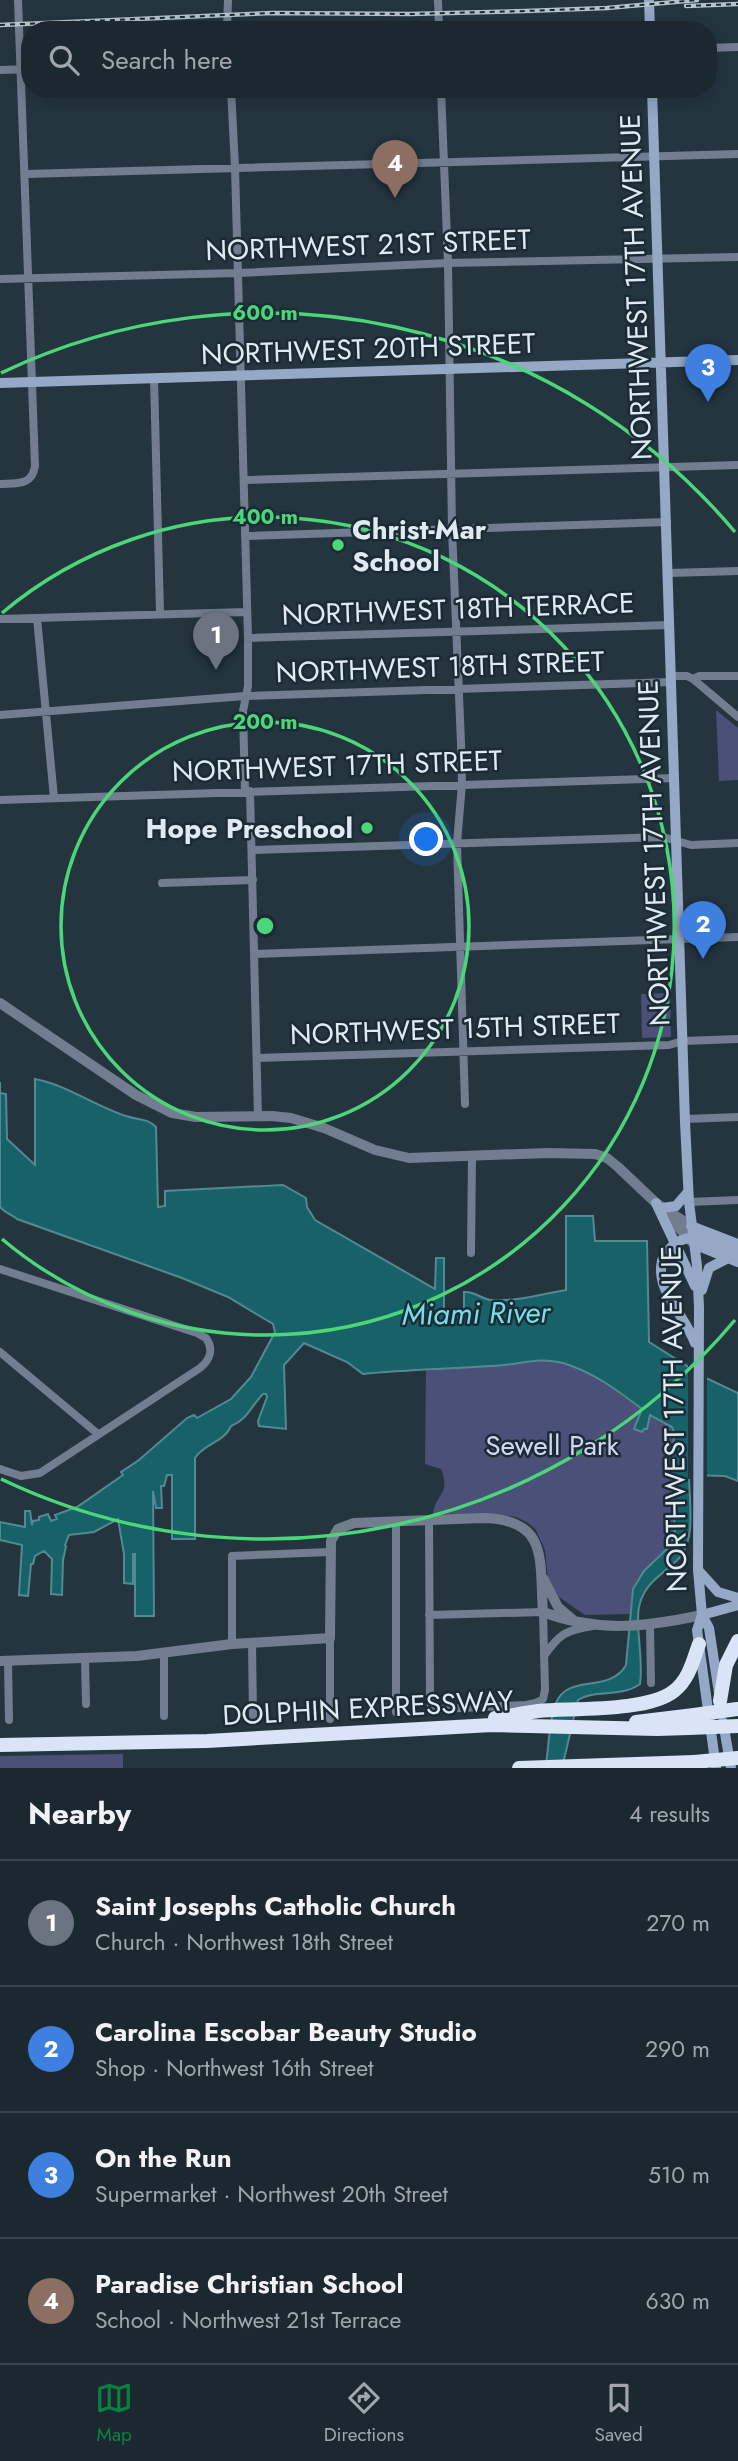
<!DOCTYPE html>
<meta charset="utf-8">
<style>
:root{--surface:#1b2830;--page:#28343c;--text:#f1f3f6;--muted:#a0a6ab;--line:#39444c;--accent:#0b8043}
body{margin:0;font-family:Jost,sans-serif;background:var(--page);color:var(--text)}
.you{position:absolute;left:427px;top:840px;width:24px;height:24px;margin:-18px;border:5px solid #fff;border-radius:50%;background:#1a73e8;box-shadow:0 0 0 10px #1a73e833}
.badge{display:grid;place-items:center;width:46px;height:46px;border-radius:50%;background:var(--accent);color:#fff;font-size:23px;font-weight:700}
.pin{position:absolute;translate:-50% -58px;filter:drop-shadow(0 2px 4px #0008)}
.pin::after{content:'';position:absolute;top:37px;width:24px;height:21px;background:inherit;clip-path:polygon(0 0,100% 0,50% 100%)}
.list{margin:0;padding:0;list-style:none}
h2{display:flex;justify-content:space-between;align-items:center;height:91px;margin:0;padding:0 28px;font-size:30px}
h2 small{font-size:23px;font-weight:400;color:var(--muted)}
.list li{display:grid;grid-template-columns:46px 1fr auto;gap:21px;align-items:center;box-sizing:border-box;height:126px;padding:0 28px;border-top:2px solid var(--line)}
.list b{display:block;font-size:26px;white-space:nowrap}
.list p{margin:0;font-size:23px;white-space:nowrap;color:var(--muted)}
.list em{font-size:23px;font-style:normal;color:var(--muted)}
.icon{flex:none;width:38px;height:38px;fill:none;stroke:currentColor;stroke-width:2;stroke-linecap:round;stroke-linejoin:round}
.map{position:relative;flex:none;width:738px;height:1768px;overflow:hidden}
.search{position:absolute;background:var(--surface);box-shadow:0 4px 18px #0003;left:21px;right:21px;top:21px;height:77px;display:flex;align-items:center;gap:18px;box-sizing:border-box;padding:0 24px;border-radius:28px;color:var(--muted);font-size:26px}
.sheet{height:595px;background:var(--surface)}
nav{display:flex;justify-content:space-around;align-items:center;box-sizing:border-box;height:98px;border-top:2px solid var(--line);background:var(--surface);font-size:19px;color:var(--muted)}
nav a{display:grid;justify-items:center;gap:4px}
nav .on{color:var(--accent)}
.map>svg:first-child{display:block}
.green{fill:#4a5078}
.water{fill:#176168;stroke:#538a91;stroke-width:2}
.pier{fill:#243540}
.lines{fill:none;stroke-linecap:round;stroke-linejoin:round}
.minor{stroke:#727e90;stroke-width:8}
.tertiary{stroke:#727e90;stroke-width:10}
.secondary{stroke:#95a8c5;stroke-width:10}
.motorway{stroke:#d9e5f7;stroke-width:14}
.rail-casing{stroke:#b8c4cc;stroke-width:4.5}
.rail{stroke:#1b2b36;stroke-width:2;stroke-dasharray:5;stroke-linecap:butt}
.secondary-bridge{stroke:#95a8c5;stroke-width:10}
.motorway-bridge{stroke:#d9e5f7;stroke-width:14}
.ring{fill:none;stroke:#4bd677;stroke-width:3.5}
.poi-dot{fill:#4bd677;stroke:#1b2b36;stroke-width:2.5}
.labels{text-anchor:middle;dominant-baseline:central;stroke-width:5;stroke-linejoin:round;paint-order:stroke}
.street-label{font-size:28px;fill:#e0eaf1;stroke:#1b2b36}
.poi-label{font-size:28px;font-weight:bold;fill:#e0eaf1;stroke:#1b2b36;text-anchor:start}
.park-label{font-size:28px;fill:#d1d7f3;stroke:#1b2b36}
.water-label{font-size:30px;font-style:italic;fill:#74dfea;stroke:#1b2b36}
.centre{fill:#4bd677;stroke:#1b2b36;stroke-width:3.5}
.ring-label{font-size:21px;text-anchor:middle;font-weight:bold;fill:#4bd677;stroke:#1b2b36;stroke-width:5;stroke-linejoin:round;paint-order:stroke}
</style>
<div class="map">
<svg width="738" height="1768" viewBox="0 0 738 1768">
<rect width="100%" height="100%" fill="#243540"/>
<path class="green" d="M716,710L738,728V780L719,781Z
M670,993L671,1037L642,1038L641,994Z
M540,1359C582,1365 609,1384 642,1410L634,1428L646,1424L650,1415L672,1426L674,1432L672,1475L675,1536L669,1547L636,1582L632,1594L631,1614L585,1615L559,1597L548,1580L545,1550L536,1530L528,1523L516,1517L500,1515L433,1514C436,1492 451,1495 441,1469L425,1464L426,1369L506,1365Z
M123,1754V1768H0V1756Z"/>
<path class="water" d="M35,1079C67,1085 95,1106 126,1116C137,1120 148,1118 156,1127L158,1207L165,1206V1191L283,1185L306,1198L307,1207L315,1220L435,1289L436,1258H444V1316L464,1317V1292C475,1291 481,1299 491,1300C516,1302 542,1294 566,1290V1216H593L595,1241H647L649,1342L708,1379L738,1393V1481L725,1476L689,1475C689,1502 698,1544 674,1563C660,1576 646,1583 640,1603C634,1624 644,1659 640,1684C621,1698 595,1689 578,1700L562,1768L546,1764C549,1746 549,1719 556,1703C568,1673 610,1694 626,1665L633,1589L644,1571L669,1547L675,1536L672,1475L674,1432L672,1427L650,1415L647,1429H644L642,1432L634,1429L642,1409C617,1390 593,1372 563,1363C542,1357 524,1363 504,1365C457,1369 410,1369 363,1374L347,1362L304,1343L284,1365L286,1429L259,1426L258,1421L267,1397L266,1394H263C251,1406 248,1419 231,1426C224,1443 204,1443 195,1458V1539H172V1475H167L164,1486H161L162,1508H156L153,1491L154,1616H135V1554H133V1584L124,1583V1554L118,1519L94,1532L69,1535L65,1545L66,1546L63,1560L62,1595L51,1594L52,1559L44,1551L35,1556L33,1564H31L28,1596L19,1595L22,1545L0,1540V1522L25,1527V1511H30L32,1525L33,1521L39,1520V1517L48,1514L51,1521L57,1519L55,1515L77,1507L123,1475L121,1472L139,1460L187,1418L194,1415L197,1418L231,1399L251,1377L275,1332L273,1324L228,1297L182,1278L17,1219C11,1214 5,1213 0,1207V1082V1093L6,1094L7,1139L35,1165Z"/>
<path class="pier" d="M688,1362L707,1374V1478L688,1479Z"/>
<g class="lines">
<path class="minor" d="M438,0L439,30
M227,30L228,0
M708,48L738,47
M0,70L30,69
M231,89L235,167L248,638V686L243,711L245,791
M441,89L448,263L452,529L461,743L462,784L457,843L465,1104
M26,174L738,154
M0,279L238,273L448,263L738,257
M154,378L160,613
M244,480L738,465
M0,484C17,483 32,486 35,466L18,0
M245,536L667,522
M669,573L738,571
M37,618L54,798
M0,619L247,612
M248,638L670,625
M672,676H687L693,679L738,717
M693,679L699,676H738
M0,715L245,696L672,682
M250,791L258,1116
M0,800L675,778
M253,850L663,837L691,845L738,843
M162,883L253,880
M255,954L738,937
M257,1058L669,1045L683,1041L738,1039
M685,1119L738,1117
M689,1202L738,1200
M471,1253L472,1156
M0,1269L197,1333L206,1338C214,1349 210,1360 200,1368L40,1473L21,1476L0,1469
M0,1352L98,1434
M396,1522V1712
M429,1615L543,1612L545,1690L543,1699L536,1703L526,1705L439,1709L431,1706L430,1701L429,1520
M650,1625L651,1683
M252,1643L253,1716
M232,1644V1556L330,1552
M164,1652V1716
M544,1656C559,1634 566,1630 593,1626
M85,1658L86,1704
M8,1661L9,1720
M330,1719V1638"/>
<path class="tertiary" d="M0,1003L136,1095L172,1113L196,1117L272,1116L291,1118L324,1128L375,1150L409,1158L548,1153L595,1154L607,1158L618,1167L656,1203L691,1226
M666,1214L691,1241
M543,1578L558,1607L572,1619
M543,1612C598,1633 646,1627 702,1615
M0,1661L137,1656L232,1644L330,1638L331,1541L338,1529L354,1523L482,1518C550,1519 539,1561 543,1612"/>
<path class="secondary" d="M649,0L650,30
M652,89L685,1122L689,1202L697,1266L699,1307L698,1570L702,1615L709,1628L719,1693
M0,383L738,360
M656,1203L695,1286
M663,1208L676,1206L688,1192
M691,1226L738,1244
M694,1244L738,1262
M662,1261C655,1291 685,1315 695,1343
M702,1290L709,1268L728,1258
M699,1571L718,1592L738,1598
M702,1615L697,1630L716,1768
M702,1615L738,1605
M723,1722L731,1768"/>
<path class="motorway" d="M720,1701L726,1665L738,1641
M495,1718C509,1716 523,1713 538,1711C572,1708 648,1712 674,1691C689,1679 693,1661 699,1644
M636,1722L694,1715
M0,1745L207,1741L492,1725L657,1729L689,1728
M519,1768L694,1762"/>
<g class="rail-casing">
<path id="rail" d="M686,6L738,4
M0,25L273,13L410,14L526,11L607,8L697,0"/>
</g>
<use href="#rail" class="rail"/>
<path class="secondary-bridge" d="M662,1261C680,1223 709,1241 738,1252"/>
<path class="motorway-bridge" d="M694,1715L737,1709
M689,1728L738,1726
M694,1762L738,1758"/>
</g>
<g class="ring">
<circle cx="265" cy="926" r="204"/>
<path d="M2 613A409 409 0 1 1 2 1239"/>
<path d="M735 1320A613 613 0 0 1 1 1479M1 373A613 613 0 0 1 735 532"/>
</g>
<g class="poi-dot">
<circle cx="338" cy="545" r="7"/>
<circle cx="367" cy="828" r="7"/>
</g>
<g class="labels">
<g class="street-label">
<text transform="translate(368 245) rotate(-2)">NORTHWEST 21ST STREET</text>
<text transform="translate(636 287) rotate(-92)">NORTHWEST 17TH AVENUE</text>
<text transform="translate(368 349) rotate(-2)">NORTHWEST 20TH STREET</text>
<text transform="translate(458 609) rotate(-2)">NORTHWEST 18TH TERRACE</text>
<text transform="translate(440 667) rotate(-2)">NORTHWEST 18TH STREET</text>
<text transform="translate(337 766) rotate(-2)">NORTHWEST 17TH STREET</text>
<text transform="translate(654 853) rotate(-92)">NORTHWEST 17TH AVENUE</text>
<text transform="translate(455 1029) rotate(-2)">NORTHWEST 15TH STREET</text>
<text transform="translate(674 1419) rotate(-91)">NORTHWEST 17TH AVENUE</text>
<text transform="translate(368 1708) rotate(-3)">DOLPHIN EXPRESSWAY</text>
</g>
<g class="poi-label">
<text x="352" y="529">Christ-Mar<tspan x="352" dy="32">School</tspan></text>
<text x="353" y="828" text-anchor="end">Hope Preschool</text>
</g>
<g class="park-label">
<text x="552" y="1445">Sewell Park</text>
</g>
<g class="water-label">
<text transform="translate(476 1313) rotate(-1)">Miami River</text>
</g>
</g>
<circle cx="265" cy="926" r="10" class="centre"/>
<g class="ring-label">
<text x="265" y="320">600 m</text>
<text x="265" y="524">400 m</text>
<text x="265" y="729">200 m</text>
</g>
</svg>
<div class="you"></div>
<div class="pin badge" style="left:216px;top:670px;background:#6b7280">1</div>
<div class="pin badge" style="left:703px;top:959px;background:#3f7fe0">2</div>
<div class="pin badge" style="left:708px;top:402px;background:#3f7fe0">3</div>
<div class="pin badge" style="left:395px;top:198px;background:#8d6e63">4</div>
<div class="search"><svg class="icon" aria-label="search" viewBox="0 0 24 24"><circle cx="10" cy="10" r="6"/><path d="M15 15l6 6"/></svg>Search here</div>
</div>
<section class="sheet">
<h2>Nearby<small>4 results</small></h2>
<ul class="list">
<li><span class="badge" style="background:#6b7280">1</span><div><b>Saint Josephs Catholic Church</b><p>Church · Northwest 18th Street</p></div><em>270 m</em></li>
<li><span class="badge" style="background:#3f7fe0">2</span><div><b>Carolina Escobar Beauty Studio</b><p>Shop · Northwest 16th Street</p></div><em>290 m</em></li>
<li><span class="badge" style="background:#3f7fe0">3</span><div><b>On the Run</b><p>Supermarket · Northwest 20th Street</p></div><em>510 m</em></li>
<li><span class="badge" style="background:#8d6e63">4</span><div><b>Paradise Christian School</b><p>School · Northwest 21st Terrace</p></div><em>630 m</em></li>
</ul>
</section>
<nav>
<a class="on"><svg class="icon" aria-label="map" viewBox="0 0 24 24"><path d="M3 6l6-2 6 2 6-2v14l-6 2-6-2-6 2zM9 4v14M15 6v14"/></svg>Map</a>
<a><svg class="icon" aria-label="directions" viewBox="0 0 24 24"><path d="M12 3l9 9-9 9-9-9zM9 14v-3h6M13 9l2 2-2 2"/></svg>Directions</a>
<a><svg class="icon" aria-label="saved" viewBox="0 0 24 24"><path d="M7 4h10v16l-5-4-5 4z"/></svg>Saved</a>
</nav>
